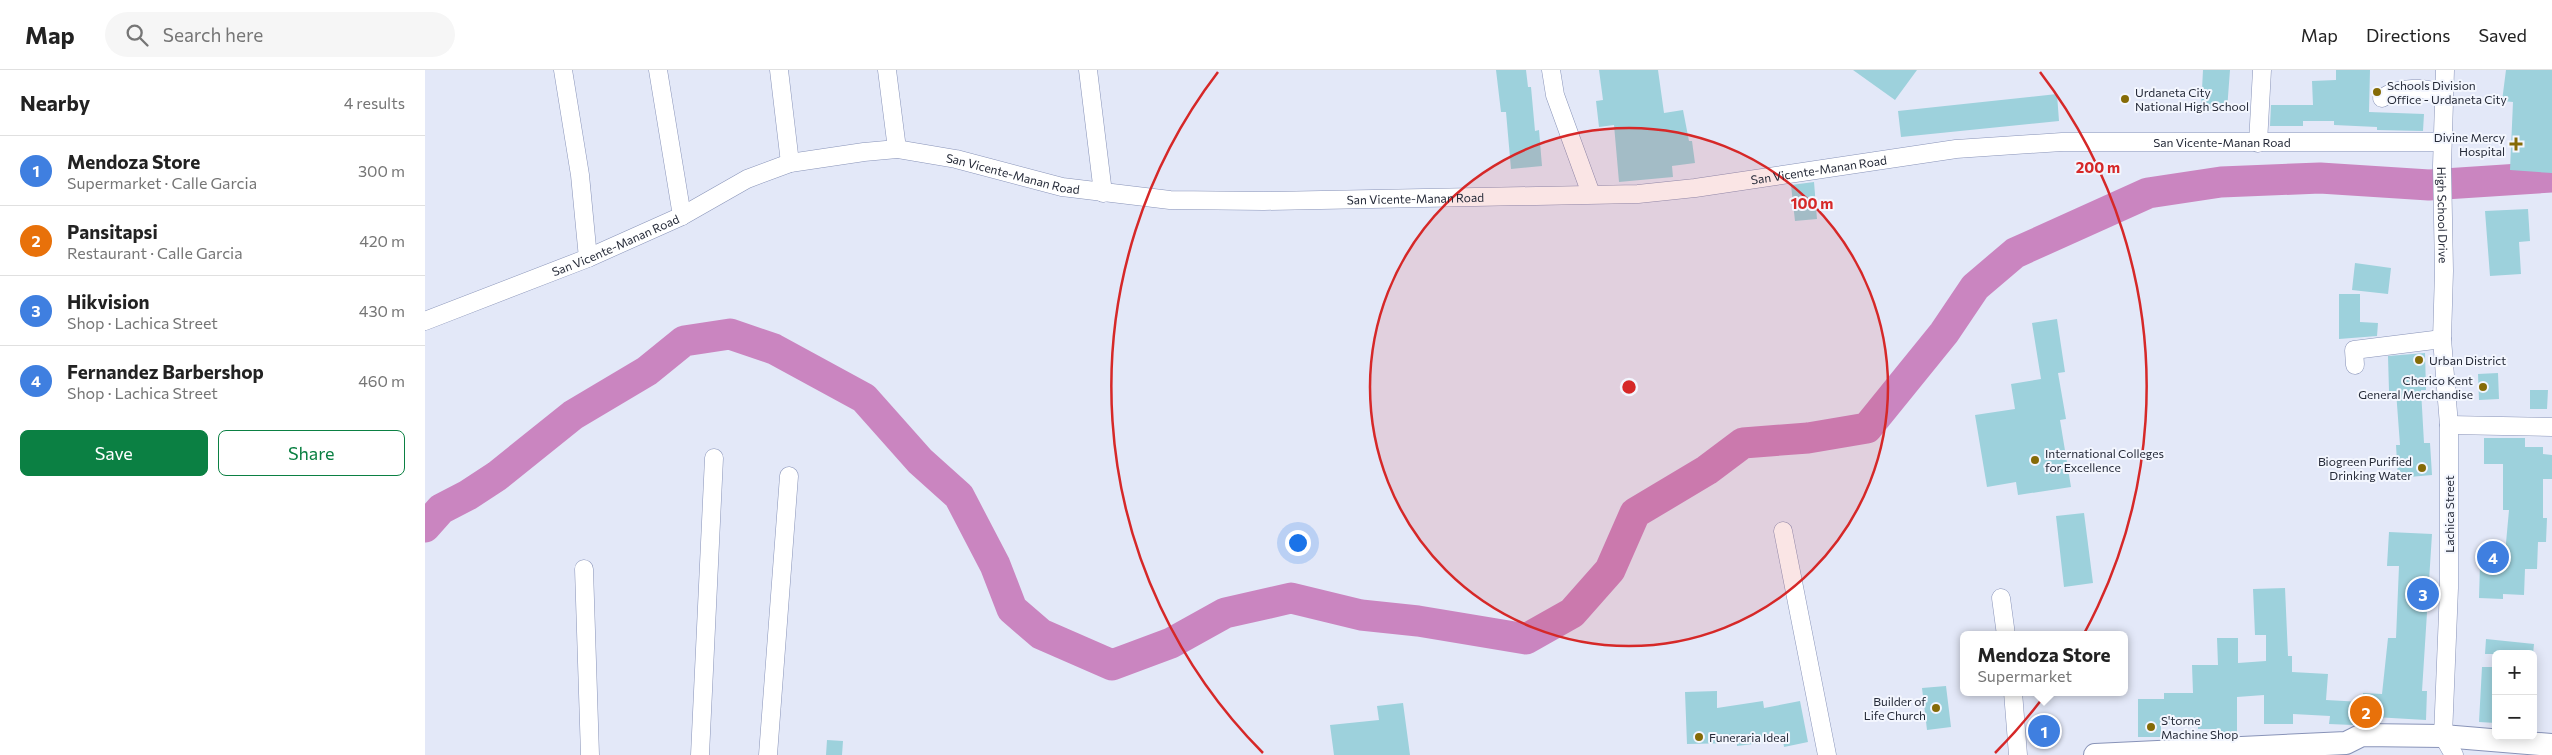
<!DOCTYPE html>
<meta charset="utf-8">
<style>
:root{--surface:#fff;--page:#f6f6f6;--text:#222;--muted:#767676;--line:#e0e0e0;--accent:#0b8043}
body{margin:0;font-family:Commissioner,sans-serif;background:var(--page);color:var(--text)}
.controls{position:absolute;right:15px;bottom:15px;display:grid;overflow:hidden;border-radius:8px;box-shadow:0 2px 12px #0003}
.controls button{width:45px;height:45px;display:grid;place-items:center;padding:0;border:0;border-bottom:1px solid var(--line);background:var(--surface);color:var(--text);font:25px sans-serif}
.you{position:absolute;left:872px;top:472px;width:18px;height:18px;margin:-12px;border:4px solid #fff;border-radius:50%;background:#1a73e8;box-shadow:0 0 0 8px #1a73e833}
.badge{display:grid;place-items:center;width:32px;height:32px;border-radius:50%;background:var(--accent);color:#fff;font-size:16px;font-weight:700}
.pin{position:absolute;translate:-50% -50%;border:2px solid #fff;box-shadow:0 1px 5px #0006}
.popup{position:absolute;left:1535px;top:561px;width:168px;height:65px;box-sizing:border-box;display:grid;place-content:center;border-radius:8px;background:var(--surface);filter:drop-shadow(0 1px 4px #0005);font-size:16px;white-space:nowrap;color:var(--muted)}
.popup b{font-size:19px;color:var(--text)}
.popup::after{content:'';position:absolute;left:50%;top:100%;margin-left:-10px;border:10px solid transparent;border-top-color:var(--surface)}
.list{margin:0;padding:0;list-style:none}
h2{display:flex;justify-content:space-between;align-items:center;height:65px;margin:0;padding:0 20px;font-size:21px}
h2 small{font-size:16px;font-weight:400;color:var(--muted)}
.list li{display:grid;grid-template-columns:32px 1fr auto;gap:15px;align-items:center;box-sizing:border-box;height:70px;padding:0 20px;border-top:1px solid var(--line)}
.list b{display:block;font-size:19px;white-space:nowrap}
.list p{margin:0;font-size:16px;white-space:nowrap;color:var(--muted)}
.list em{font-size:16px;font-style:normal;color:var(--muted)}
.actions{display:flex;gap:10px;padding:15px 20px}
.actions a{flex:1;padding:11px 0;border:1px solid var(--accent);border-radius:8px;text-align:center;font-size:18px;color:var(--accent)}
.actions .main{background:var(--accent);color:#fff}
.icon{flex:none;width:28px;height:28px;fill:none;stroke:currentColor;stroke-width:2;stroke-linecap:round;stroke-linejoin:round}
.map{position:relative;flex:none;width:2127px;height:685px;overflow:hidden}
header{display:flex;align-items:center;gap:30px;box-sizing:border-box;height:70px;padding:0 25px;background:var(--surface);border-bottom:1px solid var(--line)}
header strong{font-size:24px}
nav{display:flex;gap:28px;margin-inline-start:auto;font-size:18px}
.search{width:350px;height:45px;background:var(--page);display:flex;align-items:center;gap:12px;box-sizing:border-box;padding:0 18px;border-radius:28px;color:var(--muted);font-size:19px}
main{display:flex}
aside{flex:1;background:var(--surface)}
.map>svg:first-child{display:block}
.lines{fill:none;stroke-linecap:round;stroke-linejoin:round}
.river{stroke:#ca85c0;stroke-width:31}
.building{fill:#9dd1dc}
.minor-casing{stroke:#8893b8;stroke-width:19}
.major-casing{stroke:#8893b8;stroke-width:24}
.minor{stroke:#fff;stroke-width:18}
.major{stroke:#fff;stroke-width:22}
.ring{fill:none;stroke:#d62828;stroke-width:2.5}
.poi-dot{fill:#856b07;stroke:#f3f6fe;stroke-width:2}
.labels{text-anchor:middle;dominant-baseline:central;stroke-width:4;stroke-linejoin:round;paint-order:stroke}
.poi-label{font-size:12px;fill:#252a38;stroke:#f3f6fe;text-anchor:start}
.street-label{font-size:12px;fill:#252a38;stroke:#f3f6fe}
.centre{fill:#d62828;stroke:#f3f6fe;stroke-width:2.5}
.ring-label{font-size:15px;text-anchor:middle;font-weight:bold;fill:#d62828;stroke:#f3f6fe;stroke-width:4;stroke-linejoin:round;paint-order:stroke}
</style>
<header>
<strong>Map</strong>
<div class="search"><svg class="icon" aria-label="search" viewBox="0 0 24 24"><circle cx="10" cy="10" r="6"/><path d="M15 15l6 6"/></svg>Search here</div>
<nav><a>Map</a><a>Directions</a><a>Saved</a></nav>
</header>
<main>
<aside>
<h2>Nearby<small>4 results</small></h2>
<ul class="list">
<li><span class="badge" style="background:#3f7fe0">1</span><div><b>Mendoza Store</b><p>Supermarket · Calle Garcia</p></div><em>300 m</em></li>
<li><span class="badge" style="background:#e8710a">2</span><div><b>Pansitapsi</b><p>Restaurant · Calle Garcia</p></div><em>420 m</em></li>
<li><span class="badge" style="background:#3f7fe0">3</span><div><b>Hikvision</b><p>Shop · Lachica Street</p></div><em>430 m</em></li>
<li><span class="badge" style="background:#3f7fe0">4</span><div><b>Fernandez Barbershop</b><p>Shop · Lachica Street</p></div><em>460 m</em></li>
</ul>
<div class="actions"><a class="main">Save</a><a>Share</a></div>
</aside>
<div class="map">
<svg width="2127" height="685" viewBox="0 0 2127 685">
<rect width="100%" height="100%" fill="#e3e8f8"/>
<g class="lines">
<path class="river" d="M0,457L16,439L43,425L72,406L148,345L222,301L259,271L305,264L349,279L439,328L495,391L534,426L570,495L587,539L616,564L687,595L746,573L800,543L866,528L936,545L993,551L1101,569L1147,543L1185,500L1210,443L1282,400L1318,373L1383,368L1442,358L1519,263L1550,217L1590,183L1723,123L1796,112L1895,108L2004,115L2127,107"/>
</g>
<path class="building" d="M1071,0H1101L1103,17H1106L1110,61L1114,60L1117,96L1086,99L1081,42H1076Z
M1174,0H1233L1239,43L1258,40L1264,71H1267L1270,93L1247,96L1248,107L1194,112L1189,55L1174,57L1171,31L1178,30Z
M1428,0H1492L1470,30Z
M1778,0H1805L1802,40L1776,39Z
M1911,0H1945L1944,42L1999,44L1998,61L1952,60V57L1909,55V51H1878V56H1845L1846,35H1888L1887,11L1911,10Z
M2081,0H2127V103L2085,100L2088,32L2077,31Z
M1632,24L1634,51L1476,67L1473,41Z
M1389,112L1392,149L1370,151L1366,115Z
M2103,139L2105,171L2094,172L2096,204L2065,206L2060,141Z
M1930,193L1966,198L1963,224L1927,220Z
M1914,224H1935V252L1953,253L1952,266L1914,269Z
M1632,249L1640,302L1633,303L1641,349L1635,350L1646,417L1593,425L1591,412L1562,417L1550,345L1590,339L1586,314L1616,309L1607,253Z
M2000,283L2001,320H1996L1999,373H2005L2007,405L1973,408L1971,375H1975L1971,321H1964L1963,286Z
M2073,303L2074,329L2054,330L2053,304Z
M2105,320H2123L2122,339H2105Z
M2059,368H2100V377H2118V384L2127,385V409H2118V448H2122L2121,472H2113L2112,499H2100L2099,525L2078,524V529L2054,528L2055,494H2062L2063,482L2080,484L2084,440H2078V394H2059Z
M1659,443L1668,513L1639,517L1631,446Z
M1964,462L2007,464L1997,621H2002L2001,650L1932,646V653L1928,655L1904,654L1905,646L1868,644V654H1839V625L1812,627V665H1792V659H1773V654H1736V667H1713V629H1739V623H1768L1767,595H1793L1792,568H1813V593L1841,591V565H1830L1828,519L1860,518L1863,586H1867V602L1903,604L1901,630L1937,632L1938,623L1957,624L1963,568H1971L1974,496H1962Z
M2061,569L2109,574L2108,584H2060Z
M2057,597H2071V653L2054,652Z
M1521,616L1526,657L1502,660L1497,618Z
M1292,621V638L1338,631L1339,638L1375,631L1383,672L1359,677L1358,670L1312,676V673L1262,674L1260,622Z
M978,633L985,685H909L905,655L954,650L952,636Z
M1624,647V665L1608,666L1607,648Z
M402,670L418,671L417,685H401Z"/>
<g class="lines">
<g class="minor-casing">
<g id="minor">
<path d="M138,0L155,105L163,188"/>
<path d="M233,0L257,146"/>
<path d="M354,0L365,93"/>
<path d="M462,0L472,79"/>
<path d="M663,0L678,123"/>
<path d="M1126,0L1130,25L1166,124"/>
<path id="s1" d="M2020,0L2017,96L2019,201L2017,269L2024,355V518L2018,666L2029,685"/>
<path d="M1957,28C1974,16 1999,17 2018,24"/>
<path d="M1833,73L1837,0"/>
<path id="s2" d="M0,251L163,188L257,146L322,109L365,93L439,82L472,79L531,89L637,117L745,130L839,131L1213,124L1270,118L1531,79L1637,72H2017"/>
<path d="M1930,295L1929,280L2017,269"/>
<path d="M2024,355L2127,357"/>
<path d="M1358,461L1402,685"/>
<path d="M159,499L165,685"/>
<path d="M1576,528L1581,565"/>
<path d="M1588,622L1593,685"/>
<path d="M275,685L289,388"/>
<path d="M343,685L364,406"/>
</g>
</g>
<g class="major-casing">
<path id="major" d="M1670,685L1921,673L1937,665L2018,666L2127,675"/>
</g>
<use href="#minor" class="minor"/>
<use href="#major" class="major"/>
</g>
<circle cx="1204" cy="317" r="259" fill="#d62828" fill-opacity=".12"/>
<g class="ring">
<circle cx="1204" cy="317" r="259"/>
<path d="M838 683A518 518 0 0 1 793 2M1615 2A518 518 0 0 1 1570 683"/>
</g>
<g class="poi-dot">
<circle cx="1952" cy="22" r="5"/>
<circle cx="1700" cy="29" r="5"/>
<path d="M2088.5 66.5h5v5h5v5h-5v5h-5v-5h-5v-5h5z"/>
<circle cx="1994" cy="290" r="5"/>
<circle cx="2058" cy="317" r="5"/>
<circle cx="1610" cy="390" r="5"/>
<circle cx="1997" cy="398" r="5"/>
<circle cx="1511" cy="638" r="5"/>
<circle cx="1726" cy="657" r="5"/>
<circle cx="1274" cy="667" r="5"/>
</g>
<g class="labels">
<g class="poi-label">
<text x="1962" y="15">Schools Division<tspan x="1962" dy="14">Office - Urdaneta City</tspan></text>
<text x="1710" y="22">Urdaneta City<tspan x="1710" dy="14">National High School</tspan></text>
<text x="2080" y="67" text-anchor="end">Divine Mercy<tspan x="2080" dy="14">Hospital</tspan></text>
<text x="2004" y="290">Urban District</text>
<text x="2048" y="310" text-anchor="end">Cherico Kent<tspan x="2048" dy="14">General Merchandise</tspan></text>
<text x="1620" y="383">International Colleges<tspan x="1620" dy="14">for Excellence</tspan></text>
<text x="1987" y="391" text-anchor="end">Biogreen Purified<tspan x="1987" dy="14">Drinking Water</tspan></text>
<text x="1501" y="631" text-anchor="end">Builder of<tspan x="1501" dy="14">Life Church</tspan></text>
<text x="1736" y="650">S'torne<tspan x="1736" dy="14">Machine Shop</tspan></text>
<text x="1284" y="667">Funeraria Ideal</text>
</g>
<g class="street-label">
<text stroke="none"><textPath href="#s2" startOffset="1840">San Vicente-Manan Road</textPath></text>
<text stroke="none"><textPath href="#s2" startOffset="1435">San Vicente-Manan Road</textPath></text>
<text stroke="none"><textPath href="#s2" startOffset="625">San Vicente-Manan Road</textPath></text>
<text stroke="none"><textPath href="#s2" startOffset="1030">San Vicente-Manan Road</textPath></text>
<text stroke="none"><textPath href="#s1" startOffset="145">High School Drive</textPath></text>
<text stroke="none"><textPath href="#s2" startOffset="205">San Vicente-Manan Road</textPath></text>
<text transform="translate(2024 444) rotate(-90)">Lachica Street</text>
</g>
</g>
<circle cx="1204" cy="317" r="8" class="centre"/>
<g class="ring-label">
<text x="1673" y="103">200 m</text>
<text x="1387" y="139">100 m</text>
</g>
</svg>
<div class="controls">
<button>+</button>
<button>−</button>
</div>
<div class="you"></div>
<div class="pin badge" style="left:1619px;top:661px;background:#3f7fe0">1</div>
<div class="popup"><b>Mendoza Store</b>Supermarket</div>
<div class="pin badge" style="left:1941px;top:642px;background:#e8710a">2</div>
<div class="pin badge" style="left:1998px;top:524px;background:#3f7fe0">3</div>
<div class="pin badge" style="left:2068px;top:487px;background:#3f7fe0">4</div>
</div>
</main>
